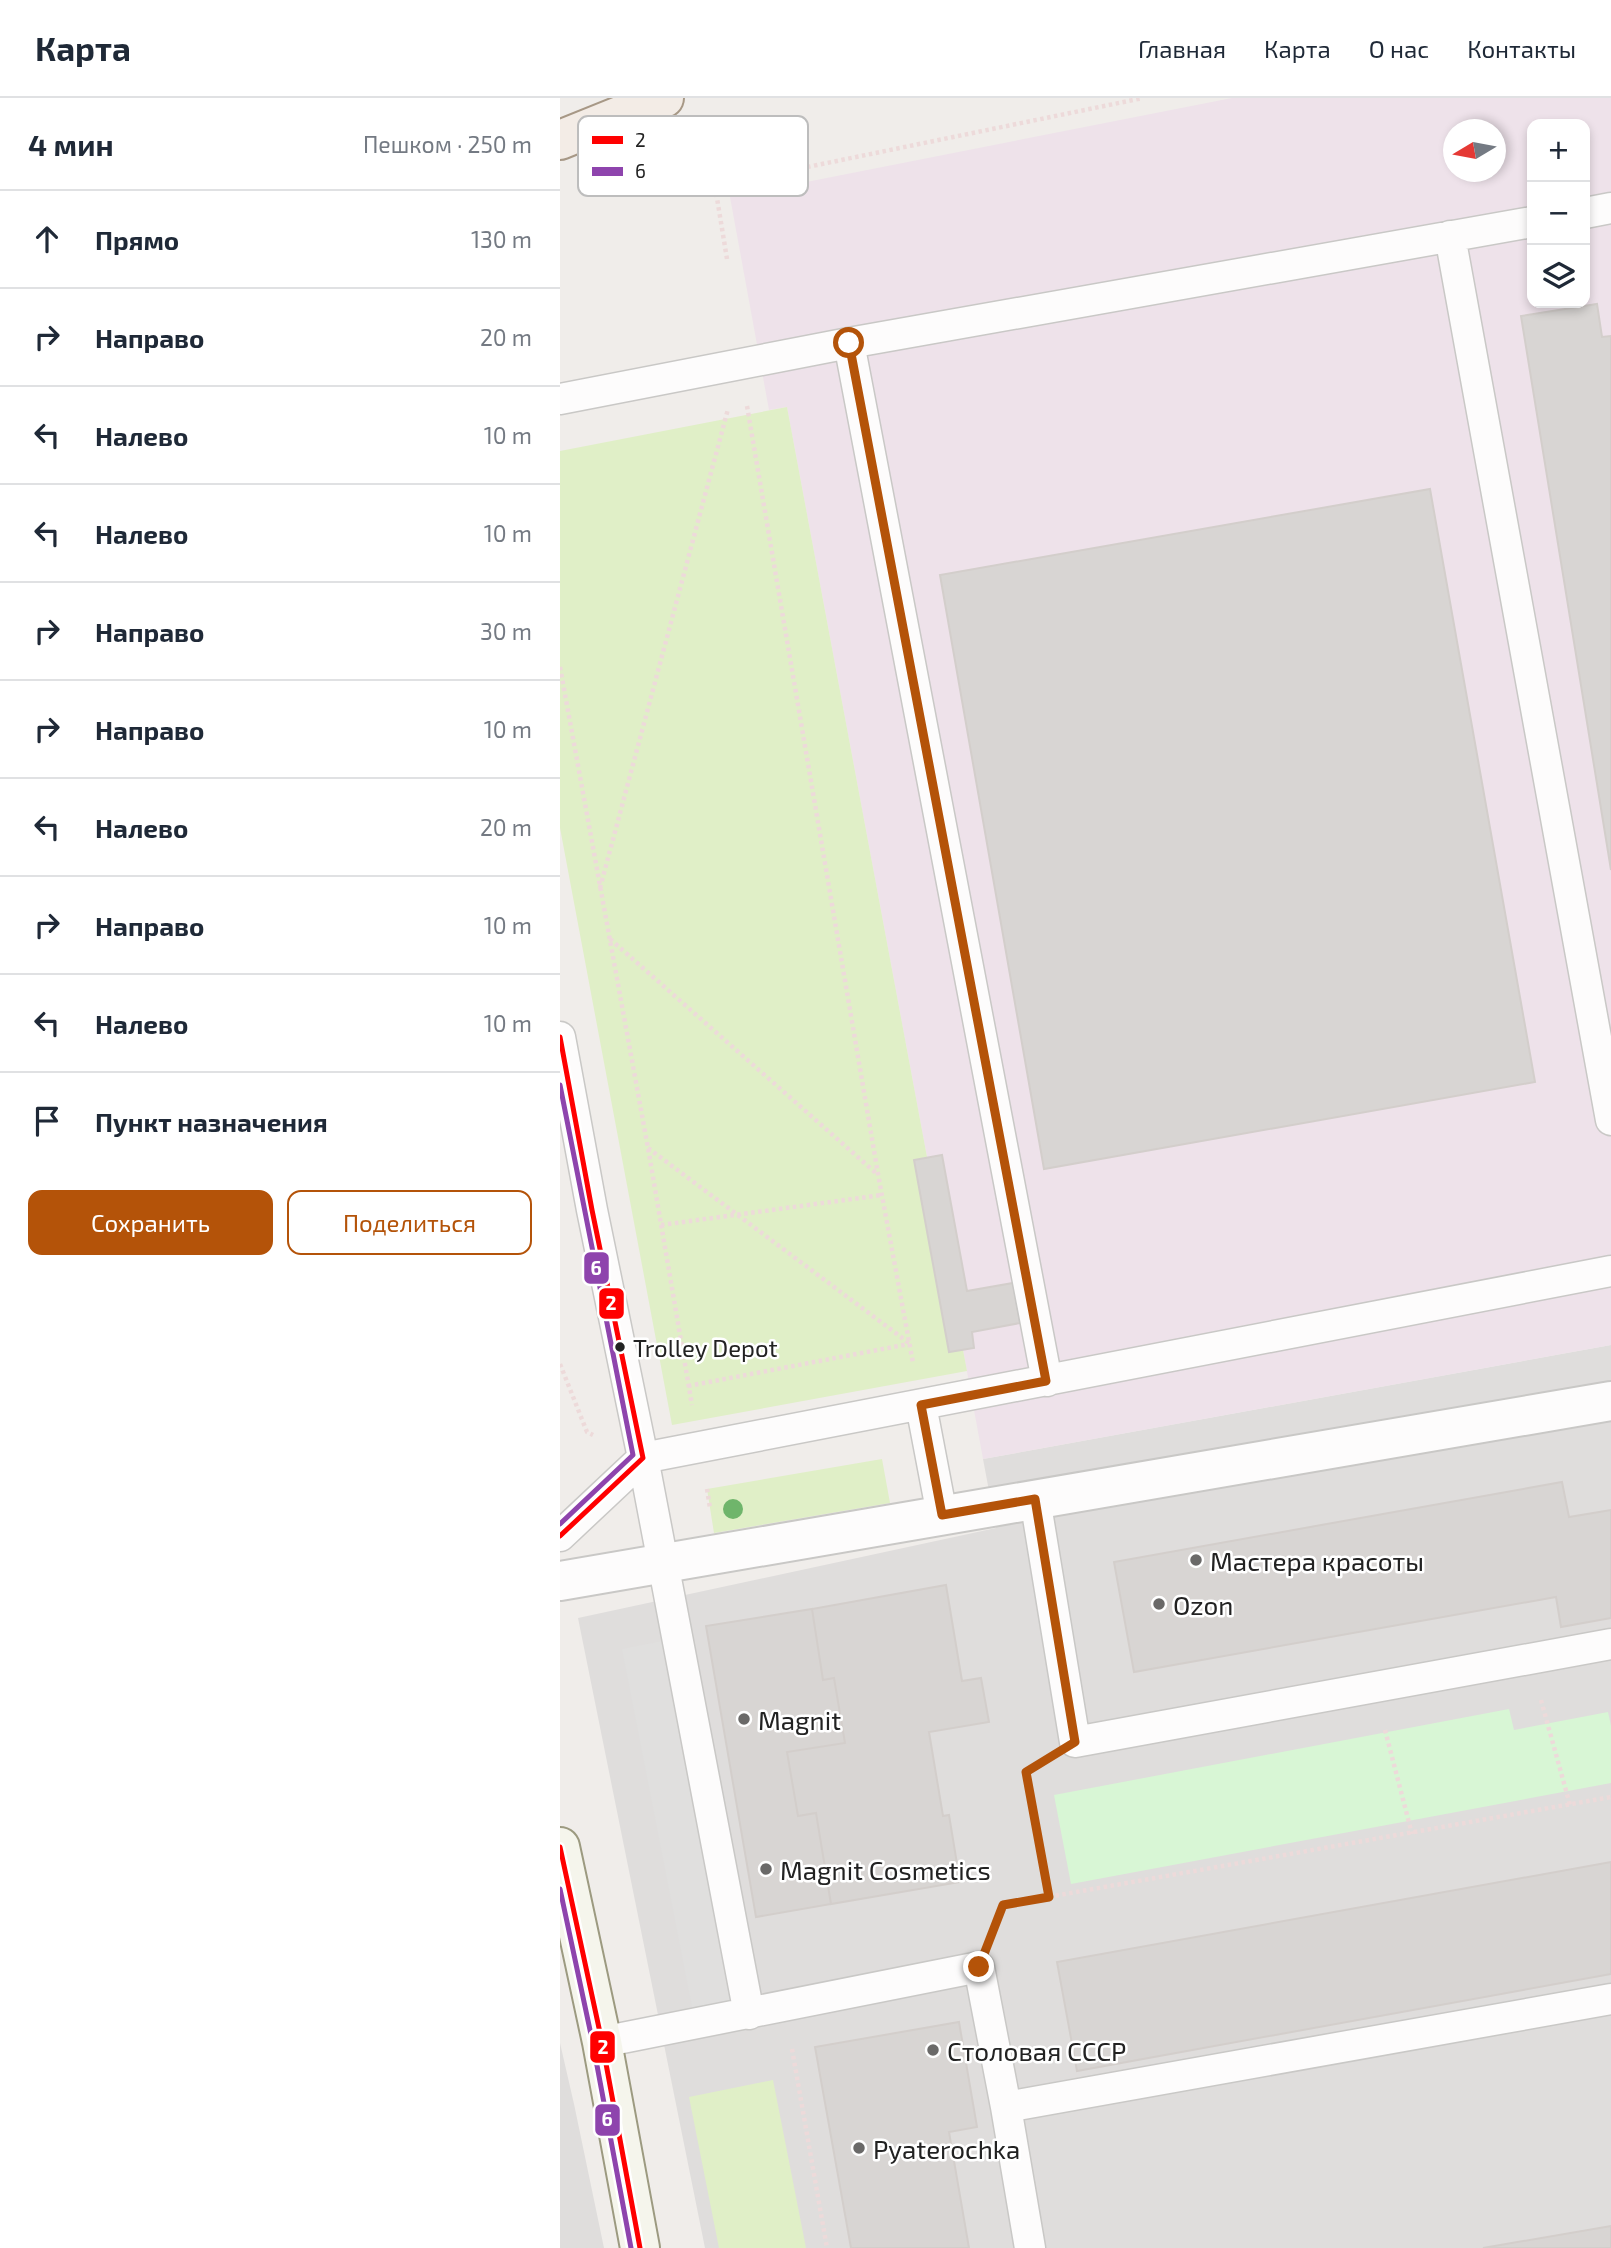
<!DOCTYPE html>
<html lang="ru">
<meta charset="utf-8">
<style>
:root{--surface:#fff;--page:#f6f6f7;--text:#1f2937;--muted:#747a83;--line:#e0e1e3;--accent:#b45309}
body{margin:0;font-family:"Exo 2",sans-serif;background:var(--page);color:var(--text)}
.controls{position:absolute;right:21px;top:21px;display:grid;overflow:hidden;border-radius:14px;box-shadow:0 4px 10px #0003}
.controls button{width:63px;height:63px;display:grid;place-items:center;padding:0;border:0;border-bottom:2px solid var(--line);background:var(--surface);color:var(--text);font:35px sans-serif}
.compass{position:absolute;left:883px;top:21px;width:63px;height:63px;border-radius:50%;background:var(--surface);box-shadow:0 4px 10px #0003;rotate:260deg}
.stop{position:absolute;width:21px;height:21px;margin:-16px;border:5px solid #b45309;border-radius:50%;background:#fff}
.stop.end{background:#b45309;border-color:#fff;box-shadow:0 2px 7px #0008}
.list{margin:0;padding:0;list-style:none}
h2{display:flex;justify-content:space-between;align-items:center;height:91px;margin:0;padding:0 28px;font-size:30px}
h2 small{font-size:23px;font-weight:400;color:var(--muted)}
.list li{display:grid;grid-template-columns:46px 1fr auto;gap:21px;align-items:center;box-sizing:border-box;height:98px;padding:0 28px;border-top:2px solid var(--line)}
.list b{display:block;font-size:26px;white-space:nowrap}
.list em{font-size:23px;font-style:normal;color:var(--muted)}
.actions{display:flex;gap:14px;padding:21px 28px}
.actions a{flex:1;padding:16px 0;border:2px solid var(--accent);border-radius:14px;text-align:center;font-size:24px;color:var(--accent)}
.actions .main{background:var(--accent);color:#fff}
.icon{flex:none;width:38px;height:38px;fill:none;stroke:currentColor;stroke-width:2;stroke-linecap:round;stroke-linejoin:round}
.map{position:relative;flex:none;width:1051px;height:2150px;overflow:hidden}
header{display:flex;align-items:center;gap:42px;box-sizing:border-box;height:98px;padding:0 35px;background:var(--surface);border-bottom:2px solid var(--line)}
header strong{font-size:33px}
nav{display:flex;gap:38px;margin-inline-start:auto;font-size:24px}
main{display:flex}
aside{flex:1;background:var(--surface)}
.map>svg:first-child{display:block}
.residential{fill:#dfdddc}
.industrial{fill:#eee2ea;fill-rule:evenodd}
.grass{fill:#e0efc7}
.park{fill:#d8f6d5}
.parking{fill:#e0dfde}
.building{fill:#d8d5d3;stroke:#d3cecb;stroke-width:2}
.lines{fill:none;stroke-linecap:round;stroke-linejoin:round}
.lane-casing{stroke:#c9c8c6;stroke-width:33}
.street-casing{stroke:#c9c8c6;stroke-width:42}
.secondary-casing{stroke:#9c9a80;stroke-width:42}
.primary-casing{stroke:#a79886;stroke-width:42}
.path{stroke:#eddada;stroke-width:4.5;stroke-dasharray:3.5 3.5;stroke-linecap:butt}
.lane{stroke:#fdfcfc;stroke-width:30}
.street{stroke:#fdfcfc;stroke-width:38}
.secondary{stroke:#f5f5ec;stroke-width:38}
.primary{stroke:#f3ece6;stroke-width:38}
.bus-1-casing{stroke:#fff;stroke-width:10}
.bus-2-casing{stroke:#fff;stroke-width:10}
.bus-1{stroke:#f00;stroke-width:5}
.bus-2{stroke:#8e44ad;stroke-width:5}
.tree{fill:#6fb56b}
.route{stroke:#b45309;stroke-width:9}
.bus-dot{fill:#222;stroke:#fff;stroke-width:2.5}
.poi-dot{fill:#6a6968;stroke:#fff;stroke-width:2.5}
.labels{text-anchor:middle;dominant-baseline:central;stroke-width:5;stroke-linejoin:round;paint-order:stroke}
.bus-label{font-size:24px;fill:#222;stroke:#fff;text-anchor:start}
.poi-label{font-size:26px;fill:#222;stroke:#fff;text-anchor:start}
.key{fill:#fff;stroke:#bdbdbd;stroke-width:2}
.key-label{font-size:19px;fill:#222}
.line-badge{stroke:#fff;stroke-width:2.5}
.badge-label{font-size:19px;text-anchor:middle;font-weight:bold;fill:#fff}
</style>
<header>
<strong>Карта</strong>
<nav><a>Главная</a><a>Карта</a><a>О нас</a><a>Контакты</a></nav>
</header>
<main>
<aside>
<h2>4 мин<small>Пешком · 250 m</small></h2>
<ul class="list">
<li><svg class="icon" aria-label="ahead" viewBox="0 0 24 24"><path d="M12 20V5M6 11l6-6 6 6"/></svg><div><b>Прямо</b></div><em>130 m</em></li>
<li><svg class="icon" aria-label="right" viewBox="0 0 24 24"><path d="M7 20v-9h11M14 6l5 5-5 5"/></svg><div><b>Направо</b></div><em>20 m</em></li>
<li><svg class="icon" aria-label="left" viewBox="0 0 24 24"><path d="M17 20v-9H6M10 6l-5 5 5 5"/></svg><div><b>Налево</b></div><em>10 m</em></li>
<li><svg class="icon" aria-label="left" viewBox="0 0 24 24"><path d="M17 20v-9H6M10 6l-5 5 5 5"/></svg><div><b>Налево</b></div><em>10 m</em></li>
<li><svg class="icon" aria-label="right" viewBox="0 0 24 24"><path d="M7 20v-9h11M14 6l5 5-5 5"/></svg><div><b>Направо</b></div><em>30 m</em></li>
<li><svg class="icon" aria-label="right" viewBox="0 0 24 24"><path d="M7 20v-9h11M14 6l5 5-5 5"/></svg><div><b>Направо</b></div><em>10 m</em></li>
<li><svg class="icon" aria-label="left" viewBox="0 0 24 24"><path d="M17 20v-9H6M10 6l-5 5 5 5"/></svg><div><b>Налево</b></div><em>20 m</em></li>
<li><svg class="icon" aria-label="right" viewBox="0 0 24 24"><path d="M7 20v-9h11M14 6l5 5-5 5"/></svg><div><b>Направо</b></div><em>10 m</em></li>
<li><svg class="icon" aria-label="left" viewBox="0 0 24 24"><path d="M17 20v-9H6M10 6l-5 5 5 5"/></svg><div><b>Налево</b></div><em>10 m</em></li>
<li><svg class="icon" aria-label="arrive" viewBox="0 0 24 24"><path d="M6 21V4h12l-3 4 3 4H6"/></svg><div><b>Пункт назначения</b></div></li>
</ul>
<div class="actions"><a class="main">Сохранить</a><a>Поделиться</a></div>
</aside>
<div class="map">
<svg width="1051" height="2150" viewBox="0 0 1051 2150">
<rect width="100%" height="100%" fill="#f0edea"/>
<path class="residential" d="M1051,1247V2150H145L18,1520L436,1430L423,1361Z
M0,1945L14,2006L44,2150H0Z"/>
<path class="industrial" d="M672,0H1051V1247L423,1361L403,1252L389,1254L354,1062L367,1059L227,309L209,312L170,99ZM972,26H1025V205H972ZM894,32H936V74H894Z"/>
<path class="grass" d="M227,309L367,1059L354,1062L389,1254L403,1252L407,1273L112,1327L0,730V353Z
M322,1361L330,1405L154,1435L147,1391Z
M213,1982L246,2150H159L129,1999Z"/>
<path class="park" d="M949,1611L954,1632L1048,1614L1051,1628V1685L511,1786L494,1697Z"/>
<path class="parking" d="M118,1540L186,1903L133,1914L62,1551Z"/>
<path class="building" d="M1037,206L1042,239L1051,238V772L961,218Z
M870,391L975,984L484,1071L380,477Z
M382,1057L407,1193L453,1185L460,1225L412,1234L414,1250L389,1254L354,1062Z
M1002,1384L1009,1419L1051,1412V1520L1001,1529L996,1499L574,1574L554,1464Z
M386,1487L402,1583L421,1580L429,1624L369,1634L383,1718L389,1717L400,1784L271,1806L256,1715L238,1718L227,1654L285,1645L274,1580L263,1582L252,1511Z
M252,1511L263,1582L274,1580L285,1645L227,1654L238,1718L256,1715L271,1806L196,1819L146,1528Z
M1051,1764V1876L517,1973L497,1864Z
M399,1924L417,2029L389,2034L409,2150H291L255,1949Z
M1051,2128V2150H923Z"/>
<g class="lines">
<g class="lane-casing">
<path id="lane" d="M1025,115L1051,110
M890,138L1051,1022
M289,245L487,1283
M0,301L289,245L972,124
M0,939L32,1112L83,1360L0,1438
M361,1307L382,1417
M475,1401L515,1644L1051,1546
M189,1916L83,1360L1051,1173
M42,1944L419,1869L446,2009L470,2150
M446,2009L1051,1901"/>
</g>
<g class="street-casing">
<path id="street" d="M0,1483L1051,1303"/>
</g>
<g class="secondary-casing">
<path id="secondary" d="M0,1749L42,1944L80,2150"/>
</g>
<g class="primary-casing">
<path id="primary" d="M0,42L104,0"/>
</g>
<path class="path" d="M167,161L155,88L583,0
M187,308L318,1076L353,1265
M0,569L88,1050L132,1307
M40,790L168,311
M50,841L317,1076
M88,1050L349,1245
M101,1127L322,1097
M0,1266L27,1334L33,1337
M128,1288L349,1246
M147,1391L150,1410
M981,1602L1010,1707
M825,1632L852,1736
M480,1666L466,1674L489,1799
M434,1829L443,1807L1051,1699
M232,1951L267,2150"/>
<use href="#lane" class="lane"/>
<use href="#street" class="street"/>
<use href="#secondary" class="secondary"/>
<use href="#primary" class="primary"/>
<g class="bus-1-casing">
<path id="bus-1" d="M0,939L32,1112L83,1360L0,1438
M0,1749L42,1944L80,2150"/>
</g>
<g class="bus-2-casing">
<path id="bus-2" d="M0,987L73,1357L0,1426
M0,1791L33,1946L71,2150"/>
</g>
<use href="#bus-1" class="bus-1"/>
<use href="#bus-2" class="bus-2"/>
</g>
<circle class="tree" cx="173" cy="1411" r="10"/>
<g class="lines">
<path class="route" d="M289,245L486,1283L361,1307L382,1417L475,1401L515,1644L466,1674L489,1799L443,1807L419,1869"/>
</g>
<circle class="bus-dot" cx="60" cy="1249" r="6"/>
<g class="poi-dot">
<circle cx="636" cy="1462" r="7"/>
<circle cx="599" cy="1506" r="7"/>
<circle cx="184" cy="1621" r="7"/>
<circle cx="206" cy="1771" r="7"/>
<circle cx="373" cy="1952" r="7"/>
<circle cx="299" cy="2050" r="7"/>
</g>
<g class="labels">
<g class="bus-label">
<text x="73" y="1249">Trolley Depot</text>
</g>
<g class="poi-label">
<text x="650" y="1462">Мастера красоты</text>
<text x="613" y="1506">Ozon</text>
<text x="198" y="1621">Magnit</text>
<text x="220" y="1771">Magnit Cosmetics</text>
<text x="387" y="1952">Столовая СССР</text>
<text x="313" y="2050">Pyaterochka</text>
</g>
</g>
<rect x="18" y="18" width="230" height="80" rx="10" class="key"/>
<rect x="32" y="38" width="31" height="8" fill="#f00"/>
<rect x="32" y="69" width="31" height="9" fill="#8e44ad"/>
<g class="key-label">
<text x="75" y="49">2</text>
<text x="75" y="80">6</text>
</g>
<g class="line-badge">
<rect x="23" y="1153" width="27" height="34" rx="7" fill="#8e44ad"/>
<rect x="38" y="1189" width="27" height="33" rx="7" fill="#f00"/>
<rect x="29" y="1932" width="27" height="34" rx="7" fill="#f00"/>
<rect x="34" y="2005" width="27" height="34" rx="7" fill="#8e44ad"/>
</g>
<g class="badge-label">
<text x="36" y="1177">6</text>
<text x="51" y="1212">2</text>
<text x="43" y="1956">2</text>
<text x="47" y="2028">6</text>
</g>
</svg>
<div class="controls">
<button>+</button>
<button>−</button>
<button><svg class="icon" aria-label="layers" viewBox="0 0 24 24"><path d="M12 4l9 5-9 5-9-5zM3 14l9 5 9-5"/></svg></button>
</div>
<svg class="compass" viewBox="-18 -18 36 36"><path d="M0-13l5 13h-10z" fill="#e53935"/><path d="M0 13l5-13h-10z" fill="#747a83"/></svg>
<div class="stop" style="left:289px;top:245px"></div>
<div class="stop end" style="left:419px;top:1869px"></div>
</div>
</main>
